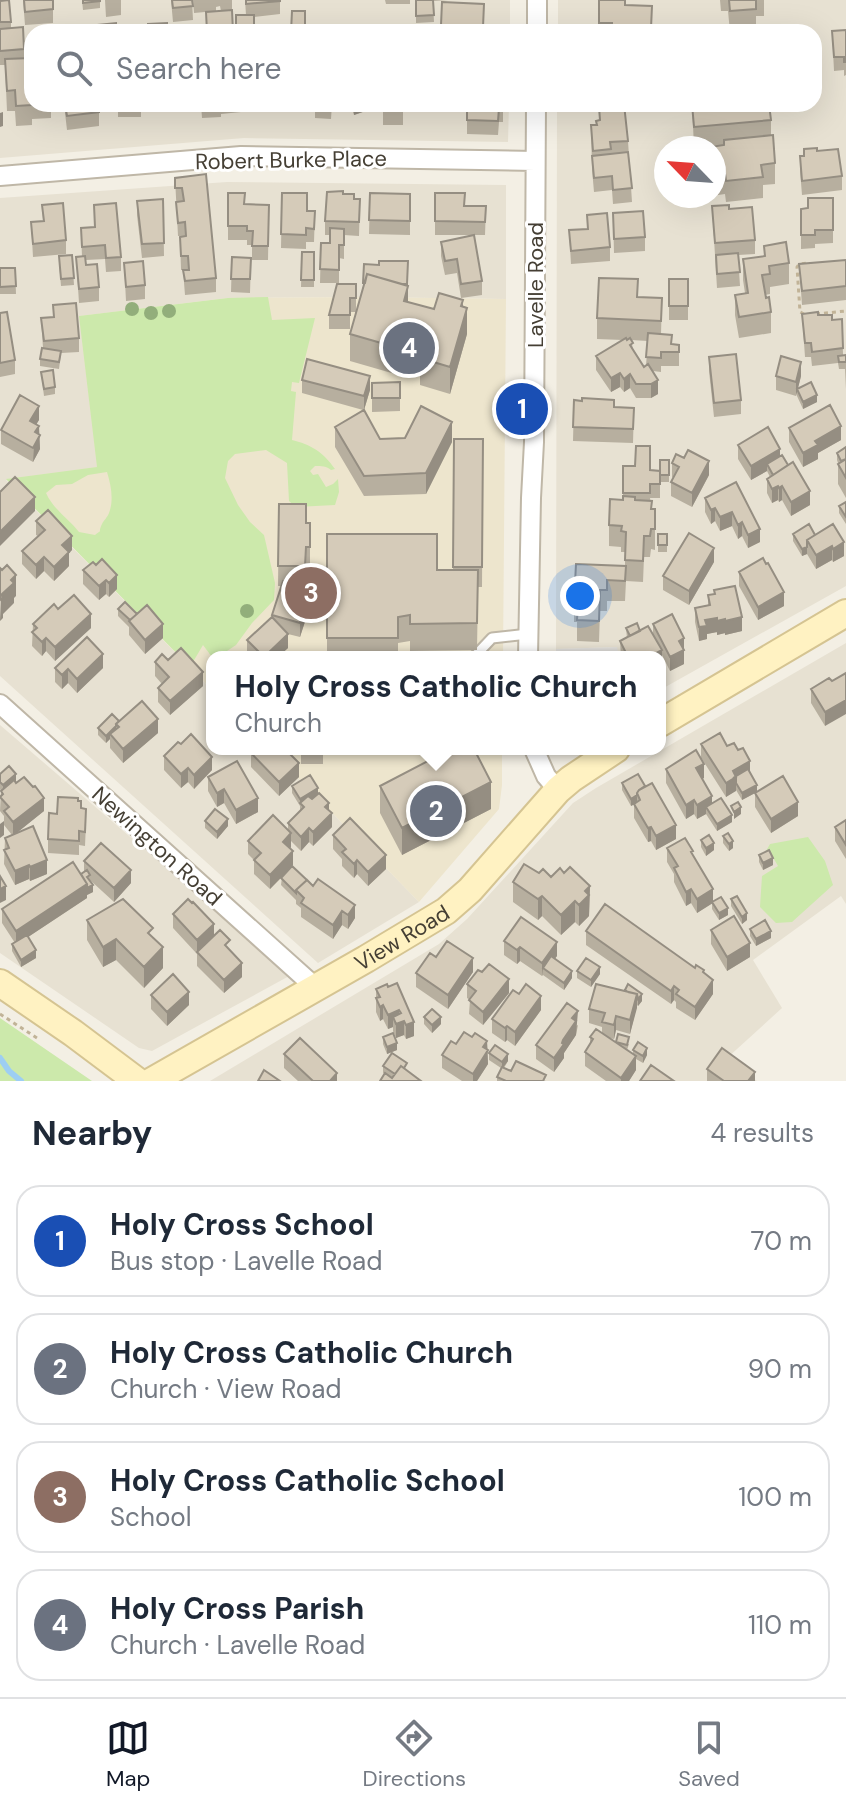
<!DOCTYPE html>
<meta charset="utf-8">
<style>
:root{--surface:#fff;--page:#f2f2f3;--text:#1f2937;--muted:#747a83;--line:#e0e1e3;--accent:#111827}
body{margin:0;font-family:"DM Sans",sans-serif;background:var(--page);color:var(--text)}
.compass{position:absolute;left:654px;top:136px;width:72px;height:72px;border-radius:50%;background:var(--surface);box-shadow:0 8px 32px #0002;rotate:295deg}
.you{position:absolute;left:580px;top:596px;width:28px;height:28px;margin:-20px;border:6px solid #fff;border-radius:50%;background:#1a73e8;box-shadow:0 0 0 12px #1a73e833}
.badge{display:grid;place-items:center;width:52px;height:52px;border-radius:50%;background:var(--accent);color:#fff;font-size:26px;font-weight:700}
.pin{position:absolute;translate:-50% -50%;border:4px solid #fff;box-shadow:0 2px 8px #0006}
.popup{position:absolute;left:206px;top:651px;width:460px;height:104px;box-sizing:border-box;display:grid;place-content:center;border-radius:16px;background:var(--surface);filter:drop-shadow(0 2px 6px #0005);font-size:26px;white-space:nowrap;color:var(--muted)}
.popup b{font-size:30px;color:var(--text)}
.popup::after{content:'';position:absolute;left:50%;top:100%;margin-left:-16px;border:16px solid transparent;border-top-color:var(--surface)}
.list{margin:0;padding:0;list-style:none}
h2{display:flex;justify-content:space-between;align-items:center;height:104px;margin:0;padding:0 32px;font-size:34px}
h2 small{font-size:26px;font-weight:400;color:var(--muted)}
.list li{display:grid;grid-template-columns:52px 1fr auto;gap:24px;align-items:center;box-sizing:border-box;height:112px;margin:0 16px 16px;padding:0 16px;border:2px solid var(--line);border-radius:24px}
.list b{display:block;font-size:30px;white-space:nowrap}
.list p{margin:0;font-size:26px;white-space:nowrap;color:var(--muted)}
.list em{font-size:26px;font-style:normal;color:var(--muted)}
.icon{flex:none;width:44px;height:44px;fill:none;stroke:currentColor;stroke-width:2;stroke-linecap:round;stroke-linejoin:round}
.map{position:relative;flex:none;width:846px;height:1081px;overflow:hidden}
.search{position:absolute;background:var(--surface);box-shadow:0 8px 32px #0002;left:24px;right:24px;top:24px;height:88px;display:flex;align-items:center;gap:20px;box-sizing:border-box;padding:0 28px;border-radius:24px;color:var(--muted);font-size:30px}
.sheet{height:616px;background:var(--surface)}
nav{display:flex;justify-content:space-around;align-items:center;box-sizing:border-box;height:112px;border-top:2px solid var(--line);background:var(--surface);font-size:22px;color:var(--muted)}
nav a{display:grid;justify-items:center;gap:4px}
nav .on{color:var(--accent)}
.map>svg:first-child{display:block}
.residential{fill:#e7e1d2;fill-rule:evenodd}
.education{fill:#ede5cd}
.green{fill:#cce9ab;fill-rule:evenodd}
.parking{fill:#e3e1dd}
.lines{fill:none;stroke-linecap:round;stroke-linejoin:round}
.stream{stroke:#9dcef3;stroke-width:6}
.lane-casing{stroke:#bfb7a7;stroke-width:13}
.street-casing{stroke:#bfb7a7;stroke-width:22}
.secondary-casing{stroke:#d5c492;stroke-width:30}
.path{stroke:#c1b397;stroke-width:3;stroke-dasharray:4 4;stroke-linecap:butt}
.lane{stroke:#fff;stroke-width:9}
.street{stroke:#fff;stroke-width:18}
.secondary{stroke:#fff2c2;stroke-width:26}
.tree{fill:#92ae7b}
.wall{fill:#b7af9f;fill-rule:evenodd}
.shaded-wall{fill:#958e82}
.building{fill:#d5cbb9;stroke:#958e82;stroke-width:2}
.labels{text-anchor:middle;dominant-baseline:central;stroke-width:6;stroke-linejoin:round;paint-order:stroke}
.street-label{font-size:22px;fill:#453f34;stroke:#fff}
</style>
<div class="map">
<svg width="846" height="1081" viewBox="0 0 846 1081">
<rect width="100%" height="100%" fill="#f3efe4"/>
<path class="residential" d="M0,0H510V32H32V104H509L508,142L244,138L0,158Z
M558,0H846V586L660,690V657H619L616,647L556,649L557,104H814V32H558ZM666,148H714V196H666Z
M227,182L506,185V299L363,297L228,298L80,316L98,468L6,480L212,690V749H270L419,902L318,963L0,676V198Z
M846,643V904L841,896L753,960L782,1008L726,1059L757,1081H210L439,944L467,919L573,803L596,788Z
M0,725L291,975L152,1051L139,1048L0,953Z"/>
<path class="education" d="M363,297L506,299L503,657H212V690L6,479L97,467L79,316L228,298Z
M270,749H502V785L499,809L419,902Z"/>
<path class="green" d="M268,297L272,320L315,318L299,383L292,382L291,391L296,392L292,440C312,445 323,452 335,469L331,470C327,466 321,466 315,466L310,471L313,475L318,474L326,487L333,484L338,479L339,492L335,505L296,507L289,501L287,463L266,450L235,454L228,461L225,478L238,505L250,522L264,535L275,583L274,600L252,623L236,645L224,653L222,657H212L203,645L190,667L6,479L97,467L79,316L228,298ZM107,472C111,485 114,500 109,513C107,518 104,520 102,524C97,535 104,528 95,535L79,532C68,518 53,509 46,493L56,485L72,484L88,475Z
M808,837L825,861L833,885L792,922L776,923L760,907L762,876L778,866L771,854L766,851L770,844Z
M0,1018L92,1081H0Z"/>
<path class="parking" d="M617,647L619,657H556V649Z"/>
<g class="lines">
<path class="stream" d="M0,1058L9,1071L21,1081"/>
<g class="lane-casing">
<path id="lane" d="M474,657L492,638L528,634"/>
</g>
<g class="street-casing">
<path id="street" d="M537,32V0
M0,176L241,156L535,161
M528,657L531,498L534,442L536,104
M0,704L315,987
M534,749L546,776L558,790"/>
</g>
<g class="secondary-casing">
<g id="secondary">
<path d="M660,723L846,613"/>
<path d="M0,983L73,1033L137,1081"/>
<path id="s1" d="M152,1081L366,959L446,911L470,890L558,790L571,779L616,749"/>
</g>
</g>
<path class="path" d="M804,314L800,312L797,267L799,264L809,263
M816,314L846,311
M0,1014L37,1038"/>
<use href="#lane" class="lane"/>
<use href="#street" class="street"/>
<use href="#secondary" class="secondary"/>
</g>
<g class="tree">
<circle cx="132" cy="309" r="7"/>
<circle cx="169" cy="311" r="7"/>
<circle cx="151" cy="313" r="7"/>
<circle cx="247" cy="611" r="7"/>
</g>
<path class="wall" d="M23,0H53V23L25,25Z
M82,0H100V8L83,10Z
M105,0H121V15L106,17Z
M171,0H192L193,20L173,22Z
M193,0H232V10L221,11L220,6L216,7V11L194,13Z
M245,0H280V14L254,17L246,15Z
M385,0H413H410V4H386Z
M416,0H448L433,1L434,22L416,23Z
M599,0L625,5L652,6V32H599Z
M720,0H764V16H756V28L730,32L728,11H721Z
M0,1L11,22V28L24,49V58L32,104H51V118L32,119V125L16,126L15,111H7L5,65H0Z
M442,2L484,4V32H441Z
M846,30V75L844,76V70L834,71L832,31Z
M64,104H99V126L67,130Z
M118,104H141V117H118Z
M157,104H193V112H183L182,109L157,110Z
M201,104H241V112L221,114V117L202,118Z
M300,104H332L331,119L315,118V105Z
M350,104H377V107L354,115Z
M383,104H403V125H383Z
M503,104V122H499L498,135L467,134V107Z
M692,104L771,120V136L775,163V184L763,185V198L726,202L725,194L718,195L717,188L714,189V148L724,145L694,147Z
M599,107L628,141L632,202L613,204L612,190L594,192L592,169L591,125H597L599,120Z
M804,149L817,151L842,176V190L802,195L800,170V156H804Z
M666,166V184H659L658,167Z
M206,174L216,278V292L185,295L183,270H188H181L180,237L185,236H178L175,178Z
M228,193L244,204L269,205L268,260H252V245H247V240H228Z
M282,193L307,211H315L314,242H306V249L281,248Z
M370,193L410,194V235L369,234Z
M435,193L464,206H486L485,235H474L482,281V295L461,298L457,273L445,275L441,256V242L473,235H435Z
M343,194L354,199H360L359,236L344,235V259L339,258V283H320L321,243H330V235H325V221Z
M833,198V243L815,244V248L801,249V209L808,208Z
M163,199L164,256L142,258L137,215V201Z
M42,205L66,240V254L33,257L31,222L43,221Z
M94,205L121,257V271L106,272L105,259L86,260V265L99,287V301L79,303L76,257H82L81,228L94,227Z
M712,206L729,209L755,240V254L738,255L740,286L717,288Z
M613,213L645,237V251L614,253Z
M587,215L610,247V261L571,264L569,230L587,229Z
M764,246L789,263V284L770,287V294L765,295L771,312V333L739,338L735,315V295L745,293L743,280V259L764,256Z
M302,252H314V287H301Z
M72,255L74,285L61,286L59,263Z
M232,257L251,258L250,293L231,292Z
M846,260V300L802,305L799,264Z
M408,261V302L434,309L463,307L467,334L450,394L420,385V376L409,373V361L406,360L402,376L350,361V334L363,288L364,264L379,265Z
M124,263L145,285V299L126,301Z
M0,268H15L16,294H0Z
M669,279H688V320H669Z
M356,284V312H350V329H329V315Z
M638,297L662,298L661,334L672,344L679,345V366H661V372L653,371L658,394L651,398H636L630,388L624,392L620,387L611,392L596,370V356L623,340L597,339V318ZM631,340L648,341L646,365L644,367L633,349Z
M53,305L79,338V352L61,353L59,369L40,366V359L43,348L41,318L53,317Z
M0,313L15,360V374L0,377Z
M802,314L818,315L832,320L842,319L843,355H846V389L845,369H839L838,363L812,366L811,357H805Z
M709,357L741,400V414L714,417L709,371Z
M41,372L55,387V394L44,396Z
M776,376H801L798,388L817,402L803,409L797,396V392L796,396L776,390Z
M302,380L370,390L364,410L380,439L452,442L426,494L364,496L335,447V427L363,410L302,393Z
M400,382V411L372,412V383Z
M574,400L582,401L614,407L634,408L633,443L573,441Z
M39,420L36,424L39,434L40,449L33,462L1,444V430Z
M789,428L841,440L818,453V459L803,467L789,442Z
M454,439H483L482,587H478L477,650L410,651V641L398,643V657H327V534L437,570H453Z
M738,445L780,456L810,505L791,516L782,500L779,502L778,500L772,503L767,493V479L770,477L767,471L751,480L738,459Z
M846,447V498L838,484V463L837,460V453Z
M669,460V482H660V498H650L655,530V550L651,549L650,557H644L643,582L626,581L625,601H607V611H600L599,642L577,641V622H574V602L625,566V552H621V547L609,546V525L623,500V466L660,471Z
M672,463L709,475L692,507L671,496V482L673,478L672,477Z
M736,482L760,542L748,548L742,536L738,539L732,526L720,531L715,521L711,524L705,512V498Z
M846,502V524L839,513V506Z
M279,504L306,523H310V568H306L305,586H301L311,603L300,637L288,634V648L278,657H250L247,654V640L272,617L281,586H278Z
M36,521L72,550L69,553V566L54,581L44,571L36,579L22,564V551L38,536L36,535Z
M658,534H667V552H658Z
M793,534L815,535L844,556L833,562L832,560L816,569L807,554L802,556L793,541Z
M93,562L117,589L109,597L106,594L99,600L83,584V570Z
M714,562L689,605L663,590V576Z
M739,572L784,606L758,620L739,586Z
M714,590L742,631L725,635V633L717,635V632L707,634V639L699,641L695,622V608L708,605V595L714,594Z
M58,609L91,628L55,661L46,651L42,656L32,646L33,624Z
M118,609L163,638L145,654L129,635V627L118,616Z
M653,624L684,638V664L670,671L662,655V664L660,665V657H621L620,641L627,638L626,628L653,634Z
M168,660L203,686L170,715L158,702V688L162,684L155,676V662Z
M55,668H103L77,693L68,683L62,689L55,682Z
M832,681L825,726L811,703V689Z
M119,721L158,733L123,763L110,748V739L106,743L98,735V728Z
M181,744L212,770L194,789L188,782L181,788L164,770V756Z
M701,744L727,746L750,774L757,792L798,816L771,833L755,807V793L742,800L736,790L726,797L702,759L704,778L702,779L712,803L732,822L717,831L706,814L697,819L694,814L686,819L666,783V769L701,758Z
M301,749H323V764H301Z
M251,753L299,777L279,796L251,767Z
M0,774L16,781L15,782L44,811L16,833L47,874L30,881L29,879L15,885L4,864L5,838L12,835L4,825V816L0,811L1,791L0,789Z
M208,777L258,812L236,824L224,803L217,807L208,791Z
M622,783L645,786L676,839L656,850L651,841L648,842L634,818V804L631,806L622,790Z
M292,786L318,793L329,810L332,827L313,846L309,842L301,851L291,841V847L290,849L292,866L313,886L355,918L348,929L342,925L333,939L301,917V908L296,904V900L281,885L282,877L270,889L254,874V860L248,854V841L288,830V823L300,811V806L292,793Z
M380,786L491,809L402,855L380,813Z
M78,801L86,823L85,846L79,845V855L48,853V839L57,814Z
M846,820V859L835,841V827Z
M205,821L228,826L217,839L205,828Z
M333,835L386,869L368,886L357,874L354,878L342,866V859L333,849Z
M723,836L733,848L729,851L723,843Z
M701,840L714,850L706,856L701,847Z
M667,848L693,855L713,902L728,915L719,920L712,909V903L697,913L691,903L686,906L674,882V874L667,862Z
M759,855L773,865L763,870L759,862Z
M84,861L131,883L114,902L90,880L93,892L87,895V898L28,937L36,958L21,967L12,951V944L15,943L2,923V909L81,874L84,872Z
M539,873L551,877L564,873L590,886L589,916L579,926L575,922L561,935L542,916L538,920L513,902V882Z
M731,899L747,920L742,924L731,906Z
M173,914L214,935L230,951L242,977L224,993L197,966V954L173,928Z
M87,920L153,938L163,968L144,988L116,960L103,967L87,940Z
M750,929L771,938L756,946L750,936Z
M711,930L750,957L727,971L711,944Z
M586,931L695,968L704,973L713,994L695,1020L676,1008V1002L674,1000L671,1004L586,945Z
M504,941L557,956L555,958L572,978L564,990L543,975L542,976L520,961L517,964L504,955Z
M436,957L473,972L448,1009L416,987V973Z
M577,971L600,974L591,987L577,978Z
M387,984L414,1036L406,1039L404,1035L396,1038L393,1031V1027L388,1029L383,1019L380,1021L376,1012V989Z
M467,984L509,993L483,1025L469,1014L470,1000L467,998Z
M625,990L642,1001L638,1006L637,1005L630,1034L616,1030L614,1039L609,1038L616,1042L629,1044L627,1050L633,1054V1050L647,1055L643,1063L636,1059V1070L629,1081H606L585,1066V1052L590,1044V1037L602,1033V1027L589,1023V1009L625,991Z
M151,995L189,1005L167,1026L151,1009Z
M541,1010L515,1046L507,1040L505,1042L492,1033V1019Z
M424,1017L441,1024L432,1033L424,1024Z
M578,1025L576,1035L564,1053V1058L554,1072L536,1059V1045Z
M383,1037L397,1050L387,1054L383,1044Z
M472,1037L487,1041L488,1064L477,1081H462L442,1068V1055L456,1044Z
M489,1053L508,1061L504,1068L511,1071L546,1081H497V1077L501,1068L489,1060Z
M284,1054L337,1081H298L284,1068Z
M383,1066L407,1071L421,1081H380L385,1074L383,1073Z
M707,1069L755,1081H707Z"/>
<path class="shaded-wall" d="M354,104H377V107L354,115Z
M3,112V126L0,127V113Z
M408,261V312L404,301L407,287Z
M463,300V324L467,308V334L450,394V367Z
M406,334V360L402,376V349Z
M801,362V376L796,396V382Z
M620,373V387L611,392V378Z
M630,374V388L624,392V379Z
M370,376V390L364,410V396Z
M658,380V394L651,398V384Z
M817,395V402L803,409V402Z
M39,406V420L30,435V421Z
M452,422V442L426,494V473Z
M39,426L40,449L33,462L35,432Z
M841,426V440L818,453V459L803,467V453L815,441Z
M780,449V463L767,464V471L751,480V466Z
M709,461V475L692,507V493Z
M778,486V500L772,503V489Z
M782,486V500L779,502V488Z
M810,491V505L791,516V502Z
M35,497V511L0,546V532Z
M715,508V521L711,524V510Z
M732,512V526L720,531V517Z
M742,522V536L738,539V525Z
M760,529V542L748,548V535Z
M72,536V550L69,553V566L54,581V567L62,545Z
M844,542V556L833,562V549Z
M832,546V560L816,569V555Z
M807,547V554L802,556V549Z
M714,548V562L689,605V591Z
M44,557V571L36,579V565Z
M16,575V596L14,598V603L3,614V618L0,621L1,595L11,580Z
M117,575V589L109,597V583Z
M106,580V594L99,600V586Z
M311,589V603L300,637V623Z
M784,592V606L758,620V607Z
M91,614V628L55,661V647Z
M742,617V631L725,635V621Z
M717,618V632L707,634V639L699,641V627L705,620Z
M725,619V633L717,635V621Z
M163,624V638L145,654V640Z
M288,634V648L278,657H264Z
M46,638V651L42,656V642Z
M684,638V664L670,671V657L679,641Z
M662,650V664L660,665V657H649Z
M103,654V668L77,693V679Z
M68,669V683L62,689V675Z
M203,672V686L170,715V701Z
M846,700V714L825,726V712Z
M158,719V733L123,763V749Z
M116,726V734H110V739L106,743V736Z
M212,757V770L194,789V775Z
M750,761V775L736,783V791L726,797V783L733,771Z
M299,763V777L279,796V782Z
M704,764V778L696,782V768Z
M188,768V782L181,788V774Z
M16,774V781L3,792V785Z
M491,782V809L402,855V828Z
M757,785V792L742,800V793Z
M318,788V795L302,805L300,803V806V799Z
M224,789V803L217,807V793Z
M637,796V803L631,806V799Z
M712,796V810L706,807V814L697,819V805Z
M44,798V811L13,836V822Z
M258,798V812L236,824V810Z
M694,800V814L686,819V805Z
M798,802V816L771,833V819Z
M329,803V816L332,813V827L313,846V832L325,807Z
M741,807V814L734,819V812Z
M732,815V822L717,831V824Z
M228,819V826L217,839V832Z
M4,821V835L0,838V824Z
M676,825V839L656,850V836Z
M651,827V841L648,842V828Z
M309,828V842L301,851V837Z
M291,833V847L283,856V842Z
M733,841V848L729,851V844Z
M714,843V850L706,856V848Z
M293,851V865L270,889V875Z
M386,855V869L368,886V872Z
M773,858V865L763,870V863Z
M47,860V874L30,881V867Z
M357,860V874L354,878V864Z
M29,865V879L15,885V871Z
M131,870V883L114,902V888Z
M87,884L93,885V892L87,895V898L16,945V931Z
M6,886V900L0,903V889Z
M590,886L589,916L579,926V905L585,891Z
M691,889V903L686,906V892Z
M713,889V903L697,913V899Z
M542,896V916L538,920V899Z
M575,901V922L561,935V915Z
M355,905V918L348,929V915Z
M728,908V915L719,920V913Z
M342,911V925L333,939V925Z
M747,913V920L742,924V917Z
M214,924V938L197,952V954V940Z
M771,931V938L756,946V939Z
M116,939V960L103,967V947Z
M557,942V956L546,970L543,968L542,976V963Z
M750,943V957L727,971V957Z
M163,947V968L144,988V967Z
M520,947V961L517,964V950Z
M36,950V958L21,967V960Z
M473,958V972L448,1009V995Z
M242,963V977L224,993V980Z
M600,967V974L591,987V980Z
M572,971V978L564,990V983Z
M509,979V993L483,1025V1012Z
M713,980V994L695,1020V1007Z
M674,986V1000L671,1004V991Z
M189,992V1005L167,1026V1012Z
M637,994V1008L630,1034V1020Z
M642,994V1001L638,1006V999Z
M541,996V1010L515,1046V1032Z
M383,1005V1019L380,1021V1007Z
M399,1010V1023L404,1021V1035L396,1038V1024L393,1017V1027L388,1029V1015Z
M578,1011L576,1035L564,1053V1058L554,1072V1058L572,1018Z
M616,1016V1030L614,1039V1025Z
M441,1017V1024L432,1033V1025Z
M414,1022V1036L406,1039V1025Z
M507,1026V1040L505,1042V1028Z
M487,1041L488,1064L477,1081H473V1074L483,1047Z
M397,1043V1050L387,1054V1047Z
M647,1048V1055L643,1063V1056Z
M508,1054V1061L502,1069V1062Z
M636,1056V1070L629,1081H621V1078Z
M755,1072V1081H748Z
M337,1073V1081H330Z"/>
<path class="building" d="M9,0L11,22H0V1Z
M24,0H53V9L25,12Z
M83,0H100V1L83,3Z
M172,0H192L193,6L173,8Z
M246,0H280V1L246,4Z
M416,0H433L434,15L416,16Z
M599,0H625V5L652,6L651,28H623V32H612V23H599Z
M729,0H756V9L730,11Z
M442,2L484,4L483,27L441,25Z
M232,10L233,32H207L206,12Z
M292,11H305V32H291Z
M236,15H254V32H236Z
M116,23V32H98V25Z
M167,23V32H148V24Z
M781,26L782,32H748V29Z
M23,27L24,49L0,51V29Z
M319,30L333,31V32H319Z
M846,30V62H844V57H834L832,31Z
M32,58V105L16,106L15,90L7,91L5,59Z
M65,104H99V112L67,116Z
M383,104H403V111H383Z
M472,104H503V108H499L498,121L467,120V107H472Z
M610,104H624L628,141L610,142L611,149L593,151L591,125H597L596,121L600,120L599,107L610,106Z
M692,104H769L771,120L694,127Z
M773,135L775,163L761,165L763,177L726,181L725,173L718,174L717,168H714V148H704L724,145V140Z
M817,148V151L838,149L842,176L802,181L800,156H804V149Z
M628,152L632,188L613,190L612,176L594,178L592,156Z
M666,166V177H659L658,167Z
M206,174L216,278L185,281L183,270H189L188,256H181L180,237L186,236L185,222L178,223L176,202L184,201L182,188H175V178Z
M343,191V194H354V199H360L359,222L325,221L327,192Z
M228,193H245L244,204L269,205L268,246H252L253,231H247V226H228Z
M282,193H307V211H315L314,229L306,228V235L281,234Z
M370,193L410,194V221L369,220Z
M435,193H465L464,206H486L485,222L435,221Z
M808,198H833V230H815V235H801V209L808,208Z
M163,199L164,243L142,244L137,201Z
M63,203L66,240L33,244L31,222L44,221L42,205Z
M116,203L121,257L106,258L105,245L82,247L81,228L95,227L94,205Z
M729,205V209L752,207L755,240L715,243L712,206Z
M643,211L645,237L614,239L613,213Z
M607,213L610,247L571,251L569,230L588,229L587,215Z
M330,228L344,229V245H339V270L320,269L321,243H330Z
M474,235L482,281L461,284L457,259L445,261L441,242Z
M786,242L789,263L769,266L770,274L762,275L766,298L769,297L771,312L739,317L735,295L748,293L743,259L765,256L764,246Z
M302,252H314V280H301Z
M738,253L740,272L717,274L716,255Z
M72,255L74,278L61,279L59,256Z
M85,256L86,265L97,264L99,287L79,289L76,257Z
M232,257L251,258L250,279H231Z
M846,260V286L802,291L799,264Z
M143,261L145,285L126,287L124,263Z
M379,261H408L407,284H402L367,274L365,283H363L364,264L379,265Z
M0,268H15L16,286L0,287Z
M367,274L408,286L404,301L434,309L439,293L463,300L461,306L467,308L450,367L420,358L423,350L409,346L413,335L406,334L402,349L350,334Z
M599,278L638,279L637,297L662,298L661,321L597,318Z
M669,279H688V306H669Z
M337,284H356V298H350V315H329Z
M76,303L79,338L44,341L41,318L54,317L53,305Z
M7,312L15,360L0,363V313Z
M818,312V315H832V320L842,319L843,348L812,352L811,343H805L802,314Z
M648,333L672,335L671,344L679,345V352H661V358L646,357Z
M626,338L627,340L630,338L633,343L630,345L644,367L648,364L658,380L651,384H636L630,374L624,379L620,373L611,378L596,356Z
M42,348L61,351L59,362L40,359Z
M736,354L741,400L714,403L709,357Z
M846,355V362H839L838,356Z
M781,356L801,362L796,382L776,376Z
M307,359L370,376L364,396L302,380Z
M53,370L55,387L44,389L41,372Z
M400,382V398H372V383Z
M811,382L817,395L803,402L797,389Z
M20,395L39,406L30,421L39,426L35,432L40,435L33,448L1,430Z
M582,398L614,400V407L634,408L633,429L573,427L574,400L582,401Z
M830,405L841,426L815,441L818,445L803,453L789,428Z
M421,406L452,422L426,473L364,476L335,427L364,410L380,439L405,438Z
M768,427L780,449L751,466L738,445Z
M454,439H483L482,567H453Z
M636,446H650V470L660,471V484H650V493H623V466H635Z
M846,447V459L841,461L837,453Z
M688,450L709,461L692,493L671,482L679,467L672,463L676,454L684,458Z
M782,455L788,465L773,475L767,464Z
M846,459V478L838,464Z
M660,460H669V475H660Z
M793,462L810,491L791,502L782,486L779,488L778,486L772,489L767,479Z
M15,477L35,497L0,532V492Z
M736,482L760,529L748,535L742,522L738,525L732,512L720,517L715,508L711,510L705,498Z
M623,496L635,497V500L652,501L651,509H655V529H651L650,536H644L643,561L625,560L626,532L621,531L622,526L609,525L610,499L623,500Z
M846,502V517L839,506Z
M279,504H306V523H310V547H306L305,566H278Z
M48,510L72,536L62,545L69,552L54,567L44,557L36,565L22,551L45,530L36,521Z
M809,524L815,535L807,540V547L802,549L793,534Z
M833,524L844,542L833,549L832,546L816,555L807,540Z
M689,533L714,548L689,591L663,576Z
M327,534H437V570H478L477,623L410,624V615L398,617V638H327Z
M658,534H667V545H658Z
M763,558L766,564L768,563L784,592L758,607L739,572Z
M102,559L117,575L109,583L106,580L99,586L83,570L93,562L96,565Z
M576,564L626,566L625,581L607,580V590H600L599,621L577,620L578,602H574Z
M7,565L16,575L11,580L14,583L1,595L3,597L0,600V568L2,570Z
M283,581L311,589L300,623L272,615Z
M735,586L742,617L725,621V619L717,621V618L705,620L707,626L699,627L695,608L710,605L708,595L715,594L714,590Z
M74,595L91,614L55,647L46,638L42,642L32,632L37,628L33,624L54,604L58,609Z
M125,602L137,614L130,620L118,609Z
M147,605L163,624L145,640L129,621Z
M672,614L684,638L679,641L684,650L670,657L653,624Z
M272,617L288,634L264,657L247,640Z
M637,623L640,631L630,636L626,628Z
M648,626L662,650L649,657H628L620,641Z
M87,637L103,654L77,679L68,669L62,675L55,668Z
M181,648L203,672L170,701L158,688L169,677L155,662L162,654L168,660Z
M846,673V700L825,712L811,689L829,678L832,681Z
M142,701L158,719L123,749L110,734L119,727L116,724Z
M112,714L119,721L116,724V726L106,736L98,728Z
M720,733L727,746L734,743L738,750L743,748L750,761L733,771L736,777L726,783L701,744Z
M191,734L212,757L194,775L188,768L181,774L164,756L178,742L181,744Z
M255,749H285L299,763L279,782L251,753Z
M301,749H323V750H301Z
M451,749H474L491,782L402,828L380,786Z
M696,750L704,764L696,768L712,796L697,805L694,800L686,805L666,769Z
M237,761L258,798L236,810L224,789L217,793L208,777Z
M9,766L16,774L3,785L0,782V774Z
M748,769L757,785L742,793L736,783V777L733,778Z
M638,774L645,786L639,790L637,793V795L631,799L622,783Z
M310,775L318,788L300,799L292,786Z
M783,776L798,802L771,819L755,793Z
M24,777L33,787L35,786L44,798L13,822L4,811L9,807L0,797L3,794L1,791L14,780L16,783Z
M652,783L676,825L656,836L651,827L648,828L634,804L640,800L637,793L639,790Z
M319,793L329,803L325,807L332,813L313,832L309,828L301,837L288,823L304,807L300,803L308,796L312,799Z
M58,797L78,798V801H81V808L86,809L85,832L79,831V841L48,839L49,813L57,814Z
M721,798L732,815L717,824L706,807Z
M738,802L741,807L734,812L731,806Z
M215,809L228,819L217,832L205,821Z
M273,815L291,833L283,842L293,851L270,875L254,860L261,853L248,841Z
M350,818L386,855L368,872L357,860L354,864L342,852L346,849L333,835Z
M846,820V845L835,827Z
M33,826L47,860L30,867L29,865L15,871L4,850L9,848L5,838Z
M728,833L733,841L729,844L723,836Z
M709,835L714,843L706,848L701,840Z
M685,838L693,851L691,852L713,889L697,899L691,889L686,892L674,868L678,866L667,848Z
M101,843L131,870L114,888L84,861Z
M769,850L773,858L763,863L759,855Z
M73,862L87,884L16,931L2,909Z
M524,864L539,873L543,869L551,877L560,868L564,873L570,867L590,886L585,891L589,895L579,905L575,901L561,915L542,896L538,899L513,882Z
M292,866L308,881L307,880L296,890V893L281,878Z
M87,870L90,875L87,877L93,885L87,888V884L81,874Z
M0,876L6,886L0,889Z
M318,879L355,905L348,915L342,911L333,925L301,903L304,898L296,890L307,880L313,886Z
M737,896L747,913L742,917L731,899Z
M721,897L728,908L719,913L712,902Z
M123,899L153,928L148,933L163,947L144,967L116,939L103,947L87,920Z
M188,899L192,903L193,902L214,924L197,940L173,914Z
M605,904L695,968L696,965L704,970L703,972L713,980L695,1007L676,994L679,990L674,986L671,991L586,931Z
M734,916L750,943L727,957L711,930Z
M521,917L557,942L542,963L520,947L517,950L504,941Z
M765,920L771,931L756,939L750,929Z
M220,930L230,940L225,945L242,963L224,980L197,952Z
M27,935L36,950L21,960L12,944Z
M447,941L473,958L448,995L416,973L430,953L436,957Z
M551,956L572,971L564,983L543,968Z
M586,958L600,967L591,980L577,971Z
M489,964L509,979L483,1012L469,1000L476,991L467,984L478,970L482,972Z
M173,974L189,992L167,1012L151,995Z
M397,983L414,1022L406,1025L404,1021L396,1024L393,1017L401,1013L399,1010L388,1015L383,1005L380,1007L376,998L380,997L376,989L387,984L388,987Z
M526,984L541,996L515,1032L507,1026L505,1028L492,1019L513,990L519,994Z
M596,984L637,994L630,1020L616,1016L614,1025L602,1022L605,1013L589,1009Z
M628,984L642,994L638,999L637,994L628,992L625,990Z
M567,1003L578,1011L572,1018L576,1021L563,1040L562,1043L564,1044L554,1058L536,1045Z
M432,1009L441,1017L432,1025L424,1017Z
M596,1029L636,1056L621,1078L585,1052L593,1039L590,1037Z
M464,1032L472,1037L475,1033L487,1041L483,1047L488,1050L473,1074L442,1055L451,1041L456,1044Z
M393,1033L397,1043L387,1047L383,1037Z
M618,1034L629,1037L627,1045L616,1042Z
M300,1038L337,1073L330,1081H313L284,1054Z
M638,1042L647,1048L643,1056L633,1050Z
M495,1045L508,1054L502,1062L489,1053Z
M722,1048L755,1072L748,1081H724L707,1069Z
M392,1053L407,1063L404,1068L401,1066L395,1074L383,1066Z
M516,1061L546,1075L543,1081H506L497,1077L502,1067L511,1071Z
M651,1065L674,1081H640Z
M401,1066L421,1081H380L385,1073L392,1078Z
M264,1070L280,1081H258Z"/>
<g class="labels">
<g class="street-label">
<text transform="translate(291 160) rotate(-1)">Robert Burke Place</text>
<text transform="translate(535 285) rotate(-90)">Lavelle Road</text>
<text transform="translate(157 846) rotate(42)">Newington Road</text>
<text stroke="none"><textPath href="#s1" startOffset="288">View Road</textPath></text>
</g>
</g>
</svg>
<svg class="compass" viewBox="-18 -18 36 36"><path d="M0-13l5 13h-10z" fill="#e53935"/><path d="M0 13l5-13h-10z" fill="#747a83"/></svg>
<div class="you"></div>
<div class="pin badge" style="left:522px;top:409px;background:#1a4fb4">1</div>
<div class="pin badge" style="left:436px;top:811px;background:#6b7280">2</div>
<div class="popup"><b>Holy Cross Catholic Church</b>Church</div>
<div class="pin badge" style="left:311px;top:593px;background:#8d6e63">3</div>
<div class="pin badge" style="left:409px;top:348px;background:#6b7280">4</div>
<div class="search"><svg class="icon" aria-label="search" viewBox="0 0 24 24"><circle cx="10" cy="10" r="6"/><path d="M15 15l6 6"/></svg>Search here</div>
</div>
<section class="sheet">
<h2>Nearby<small>4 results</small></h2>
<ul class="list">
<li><span class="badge" style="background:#1a4fb4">1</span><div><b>Holy Cross School</b><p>Bus stop · Lavelle Road</p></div><em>70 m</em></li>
<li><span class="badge" style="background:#6b7280">2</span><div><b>Holy Cross Catholic Church</b><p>Church · View Road</p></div><em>90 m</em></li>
<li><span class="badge" style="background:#8d6e63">3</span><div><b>Holy Cross Catholic School</b><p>School</p></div><em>100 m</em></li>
<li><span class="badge" style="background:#6b7280">4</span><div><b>Holy Cross Parish</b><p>Church · Lavelle Road</p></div><em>110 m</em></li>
</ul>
</section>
<nav>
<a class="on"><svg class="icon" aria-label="map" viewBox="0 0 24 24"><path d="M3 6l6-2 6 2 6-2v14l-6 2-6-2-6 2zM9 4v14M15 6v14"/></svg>Map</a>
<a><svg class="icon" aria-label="directions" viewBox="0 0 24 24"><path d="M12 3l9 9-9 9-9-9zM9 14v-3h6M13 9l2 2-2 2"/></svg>Directions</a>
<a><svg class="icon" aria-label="saved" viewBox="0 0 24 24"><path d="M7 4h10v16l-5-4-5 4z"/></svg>Saved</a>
</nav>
